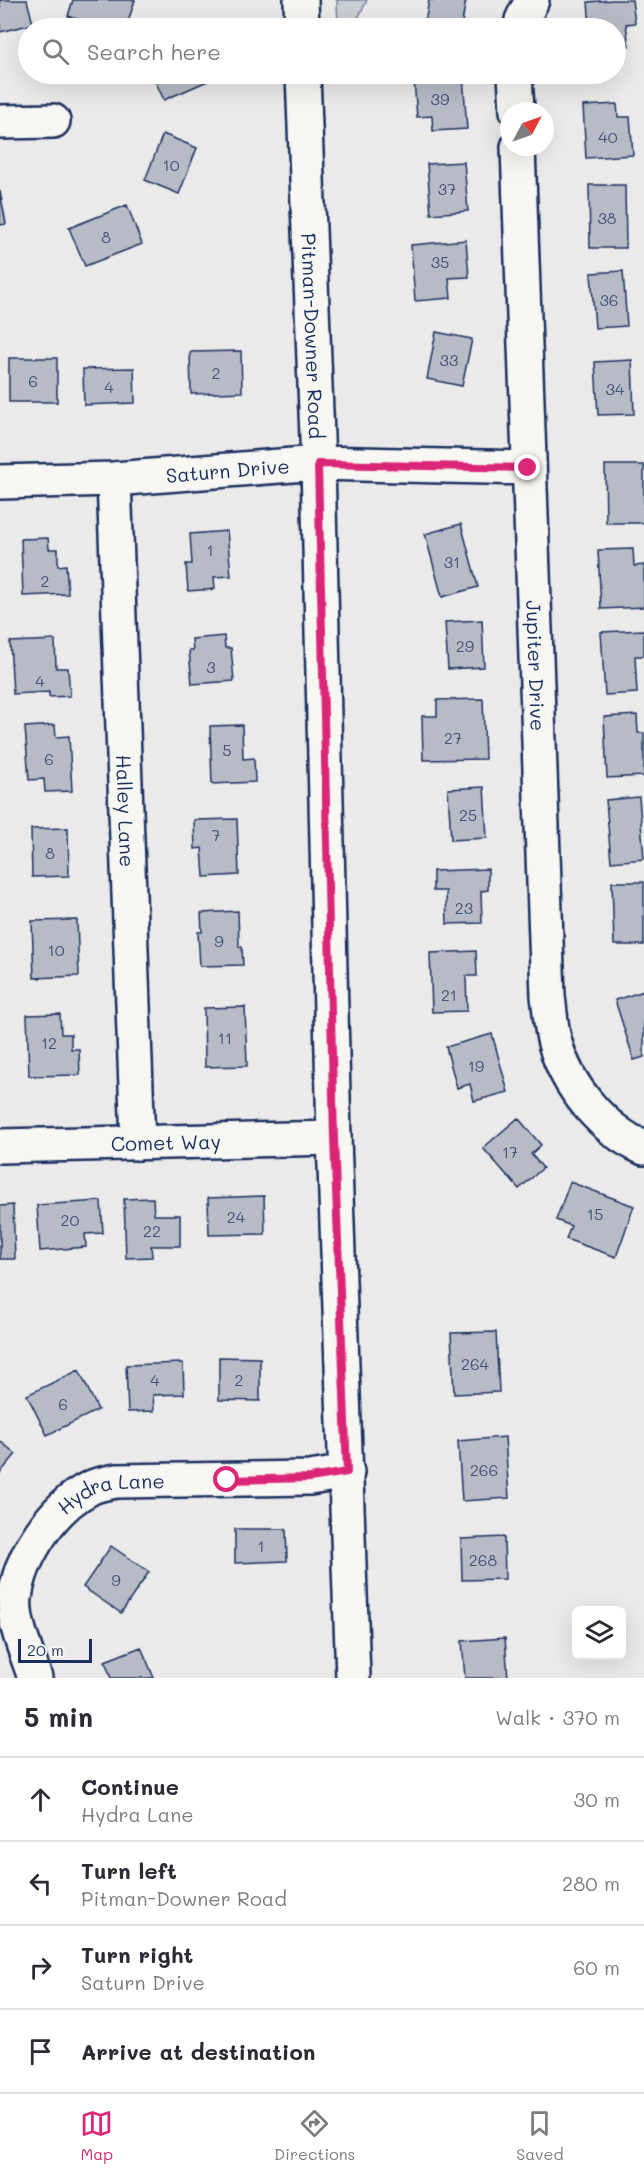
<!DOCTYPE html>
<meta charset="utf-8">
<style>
:root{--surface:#fff;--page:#f2f2f3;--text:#2b2b33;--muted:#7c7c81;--line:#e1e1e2;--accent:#db2777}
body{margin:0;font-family:Mali,sans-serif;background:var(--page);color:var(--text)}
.controls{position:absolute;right:18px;bottom:18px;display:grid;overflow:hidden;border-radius:9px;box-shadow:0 6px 24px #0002}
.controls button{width:54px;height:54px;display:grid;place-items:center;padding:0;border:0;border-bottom:2px solid var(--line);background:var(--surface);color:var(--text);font:30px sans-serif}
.compass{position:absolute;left:500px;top:102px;width:54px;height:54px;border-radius:50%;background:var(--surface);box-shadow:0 6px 24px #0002;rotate:49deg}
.scale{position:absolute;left:18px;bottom:15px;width:74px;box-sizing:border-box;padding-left:6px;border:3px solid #1b2f5e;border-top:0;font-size:16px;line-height:21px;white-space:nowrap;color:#1b2f5e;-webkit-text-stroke:4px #f6f6f2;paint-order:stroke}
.stop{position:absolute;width:18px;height:18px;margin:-14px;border:4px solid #db2777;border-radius:50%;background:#fff}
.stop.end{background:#db2777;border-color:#fff;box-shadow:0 2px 6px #0008}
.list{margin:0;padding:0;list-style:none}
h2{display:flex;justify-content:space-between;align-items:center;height:78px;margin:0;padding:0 24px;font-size:26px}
h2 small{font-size:20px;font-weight:400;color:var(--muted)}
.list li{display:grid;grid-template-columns:39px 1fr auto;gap:18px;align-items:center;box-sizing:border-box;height:84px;padding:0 24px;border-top:2px solid var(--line)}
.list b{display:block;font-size:22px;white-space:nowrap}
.list p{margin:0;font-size:20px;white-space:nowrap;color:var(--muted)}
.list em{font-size:20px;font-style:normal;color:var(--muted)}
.icon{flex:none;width:33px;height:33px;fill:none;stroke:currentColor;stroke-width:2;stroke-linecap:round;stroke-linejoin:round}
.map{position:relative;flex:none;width:644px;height:1678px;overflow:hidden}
.search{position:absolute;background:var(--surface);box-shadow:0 6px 24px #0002;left:18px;right:18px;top:18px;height:66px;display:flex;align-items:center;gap:15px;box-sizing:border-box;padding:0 21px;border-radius:33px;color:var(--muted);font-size:22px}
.sheet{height:414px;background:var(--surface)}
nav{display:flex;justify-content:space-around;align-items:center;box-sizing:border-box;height:84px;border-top:2px solid var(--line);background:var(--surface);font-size:16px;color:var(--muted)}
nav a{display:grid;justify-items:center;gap:3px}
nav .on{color:var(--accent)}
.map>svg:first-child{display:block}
.green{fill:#caced5;stroke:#727e9a;stroke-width:1.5}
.building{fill:#b6bbc6;stroke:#1b2f5e;stroke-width:1.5}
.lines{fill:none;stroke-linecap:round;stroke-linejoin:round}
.minor-casing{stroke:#1b2f5e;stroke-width:38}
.minor{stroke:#f6f6f2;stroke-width:33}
.route{stroke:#db2777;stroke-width:8}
.labels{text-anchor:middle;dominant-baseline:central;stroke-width:4.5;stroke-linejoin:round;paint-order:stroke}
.number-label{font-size:16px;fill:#425278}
.street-label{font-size:20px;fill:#1b2f5e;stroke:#f6f6f2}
</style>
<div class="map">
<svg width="644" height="1678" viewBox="0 0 644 1678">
<rect width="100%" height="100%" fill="#e9eae9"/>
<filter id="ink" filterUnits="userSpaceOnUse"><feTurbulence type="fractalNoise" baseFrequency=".0167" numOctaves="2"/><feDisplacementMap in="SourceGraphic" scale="12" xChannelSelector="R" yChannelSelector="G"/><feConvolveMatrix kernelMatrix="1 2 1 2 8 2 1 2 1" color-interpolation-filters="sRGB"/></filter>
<g filter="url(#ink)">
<path class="green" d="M337,0H367L353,28H338Z"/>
<path class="building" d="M0,0H27L33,24L0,32Z
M73,0H135L126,28H105L68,16Z
M429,0H466L461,28H424Z
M612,0H632L635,23L626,24L629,46L616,47V28H590L588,2Z
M152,74H210L212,79L164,100Z
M463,76L467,129L433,131L432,116L417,117L414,80Z
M617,104L618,117H630L633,155L586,158L583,106Z
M163,134L197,148L179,194L145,180Z
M464,162L468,211L431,214L427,164Z
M589,185H625L626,248H590Z
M0,191L6,224L0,225Z
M127,205L142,244L85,266L69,228Z
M466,240L469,277L449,278L451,298L415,301L411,245Z
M623,271L627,326L595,328L591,273Z
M436,332L472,339L462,386L427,379Z
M241,351L242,392L191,394L190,352Z
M9,358H57V402H9Z
M632,360L634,414L598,415L595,362Z
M134,368L135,403L84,405L83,369Z
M605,465H644V523H606Z
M461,524L478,587L442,597L425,534Z
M227,531L231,576L214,577L215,589L188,591L186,564H192L190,534Z
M48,538L49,549H58V566L66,565L68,594L23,596L21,539Z
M633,549L634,566L644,565V607L601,609L598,550Z
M482,620L484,667L448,669L445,622Z
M644,630V656H635L637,693L605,695L601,632Z
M224,636L225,648H231L234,681L192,684L189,650H193L192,639Z
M55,640L56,668H68L70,696L49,697V692L13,694L10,642Z
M483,699L485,759L423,760L422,716H437V700Z
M637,715L638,733H644V776L607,778L604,717Z
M55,725L56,737L69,736L72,791L45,792L44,779L29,780L25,727Z
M242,725L243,759L254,758L255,782L212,784L210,726Z
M484,787L487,838L451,840L448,789Z
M639,797L644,859L611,862L606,800Z
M237,819L239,875L204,877L202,848L195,849L194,820Z
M68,828L69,876L32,877L31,829Z
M488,869V890L481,891L482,923L447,924L446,891H433V871Z
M612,882H644V945H614Z
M238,911L239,947H242L243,965L200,966L198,932H202L201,913Z
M77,920L79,976L34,978L32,921Z
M476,951L477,976H466L467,1011L432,1012L430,953Z
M644,991V1057L634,1060L615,1000Z
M245,1007L247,1066L205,1067L204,1008Z
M60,1014L61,1034H71V1049H79L80,1075L29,1076L27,1015Z
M492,1034L508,1092L474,1101L470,1084L457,1088L446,1047Z
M518,1118L541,1145L531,1154L543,1168L519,1189L483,1148Z
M570,1182L634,1206L616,1257L566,1239L571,1226L556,1220Z
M264,1196L265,1234L209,1235L208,1198Z
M153,1198L154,1215H180V1246H151L152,1257L126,1258L124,1199Z
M101,1201L103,1233L85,1234L86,1247L40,1251L37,1205Z
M13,1205L15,1259H0V1206Z
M496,1332L499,1392L454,1394L451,1333Z
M219,1357L260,1358V1401L219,1400Z
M183,1363L184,1394L153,1395L154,1411L128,1412L126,1365Z
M79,1370L98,1410L47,1435L27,1395Z
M505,1437L509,1498L462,1501L458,1441Z
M0,1441L16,1454L0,1473Z
M235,1529H286L287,1561L235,1563Z
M504,1537L505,1579L462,1580L461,1539Z
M111,1546L149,1572L121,1613L83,1587Z
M505,1638L508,1678H465L462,1641Z
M141,1647L154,1678H111L105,1661Z"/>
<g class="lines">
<g class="minor-casing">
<g id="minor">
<path d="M301,0L302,28"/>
<path d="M521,28L522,20L532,0"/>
<path id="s1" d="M303,74L318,463L334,1138L353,1678"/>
<path d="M515,74L517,111"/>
<path d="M0,122L53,121"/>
<path id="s2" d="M518,147L548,996C550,1011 551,1029 555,1043C567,1087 603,1130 644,1148"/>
<path id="s3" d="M114,479L138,1143"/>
<path id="s4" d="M0,482L114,479L318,463L528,468"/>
<path id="s5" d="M0,1146L334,1138"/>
<path id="s6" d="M35,1678C28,1656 12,1621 15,1598C20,1557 52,1507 90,1488C97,1484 107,1483 116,1481L310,1478L347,1472"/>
</g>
</g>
<use href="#minor" class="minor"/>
</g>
</g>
<g class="lines" filter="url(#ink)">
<path class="route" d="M227,1480L310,1478L347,1472L334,1138L318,464L528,468"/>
</g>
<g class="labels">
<g class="number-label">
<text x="440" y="98">39</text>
<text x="608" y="136">40</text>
<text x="171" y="164">10</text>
<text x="447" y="188">37</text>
<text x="607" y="217">38</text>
<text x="106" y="236">8</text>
<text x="440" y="261">35</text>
<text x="609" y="299">36</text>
<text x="449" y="359">33</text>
<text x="216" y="372">2</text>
<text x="33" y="380">6</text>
<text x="109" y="386">4</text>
<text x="615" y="388">34</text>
<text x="210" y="549">1</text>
<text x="452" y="561">31</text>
<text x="45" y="580">2</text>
<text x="465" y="645">29</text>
<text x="211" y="666">3</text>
<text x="40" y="680">4</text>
<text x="453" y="737">27</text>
<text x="227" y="749">5</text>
<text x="49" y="758">6</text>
<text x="468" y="814">25</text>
<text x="216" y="834">7</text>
<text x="50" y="852">8</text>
<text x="464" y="907">23</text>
<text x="219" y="940">9</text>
<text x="56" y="949">10</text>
<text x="449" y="994">21</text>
<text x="225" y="1037">11</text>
<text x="49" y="1042">12</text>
<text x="476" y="1065">19</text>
<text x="510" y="1151">17</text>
<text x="595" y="1213">15</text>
<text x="236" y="1216">24</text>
<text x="70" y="1219">20</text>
<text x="152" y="1230">22</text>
<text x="475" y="1363">264</text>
<text x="155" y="1379">4</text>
<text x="239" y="1379">2</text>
<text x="63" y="1403">6</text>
<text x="484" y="1469">266</text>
<text x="261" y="1545">1</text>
<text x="483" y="1559">268</text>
<text x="116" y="1579">9</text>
</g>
<g class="street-label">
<text stroke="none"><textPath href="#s1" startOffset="262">Pitman-Downer Road</textPath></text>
<text stroke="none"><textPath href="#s4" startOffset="228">Saturn Drive</textPath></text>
<text stroke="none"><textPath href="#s2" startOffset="519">Jupiter Drive</textPath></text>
<text stroke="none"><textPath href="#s3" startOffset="332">Halley Lane</textPath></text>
<text stroke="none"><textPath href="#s5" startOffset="166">Comet Way</textPath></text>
<text stroke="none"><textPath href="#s6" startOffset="240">Hydra Lane</textPath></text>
</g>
</g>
</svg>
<div class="controls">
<button><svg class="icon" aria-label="layers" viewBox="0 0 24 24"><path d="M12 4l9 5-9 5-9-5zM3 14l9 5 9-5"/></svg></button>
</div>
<svg class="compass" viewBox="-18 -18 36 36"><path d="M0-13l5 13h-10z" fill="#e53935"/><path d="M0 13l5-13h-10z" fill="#7c7c81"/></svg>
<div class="scale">20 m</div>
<div class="stop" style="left:227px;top:1480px"></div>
<div class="stop end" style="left:528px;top:468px"></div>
<div class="search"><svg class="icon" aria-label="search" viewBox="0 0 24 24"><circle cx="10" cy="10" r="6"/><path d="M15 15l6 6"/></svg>Search here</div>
</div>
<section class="sheet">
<h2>5 min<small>Walk · 370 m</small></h2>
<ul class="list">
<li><svg class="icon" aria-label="ahead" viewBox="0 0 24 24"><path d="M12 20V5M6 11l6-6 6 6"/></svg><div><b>Continue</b><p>Hydra Lane</p></div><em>30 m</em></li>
<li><svg class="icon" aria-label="left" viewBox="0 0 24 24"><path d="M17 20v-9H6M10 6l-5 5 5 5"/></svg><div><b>Turn left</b><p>Pitman-Downer Road</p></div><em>280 m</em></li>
<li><svg class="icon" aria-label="right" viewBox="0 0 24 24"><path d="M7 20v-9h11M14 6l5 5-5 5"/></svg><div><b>Turn right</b><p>Saturn Drive</p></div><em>60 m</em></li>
<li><svg class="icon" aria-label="arrive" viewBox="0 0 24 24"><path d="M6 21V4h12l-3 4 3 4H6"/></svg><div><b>Arrive at destination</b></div></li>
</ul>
</section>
<nav>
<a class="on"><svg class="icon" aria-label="map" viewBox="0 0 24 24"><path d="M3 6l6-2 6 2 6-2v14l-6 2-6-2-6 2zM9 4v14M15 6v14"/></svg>Map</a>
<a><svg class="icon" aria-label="directions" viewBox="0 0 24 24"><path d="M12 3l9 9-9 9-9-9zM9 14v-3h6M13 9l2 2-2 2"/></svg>Directions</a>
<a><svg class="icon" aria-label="saved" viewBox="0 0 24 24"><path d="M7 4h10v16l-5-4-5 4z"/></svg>Saved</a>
</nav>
